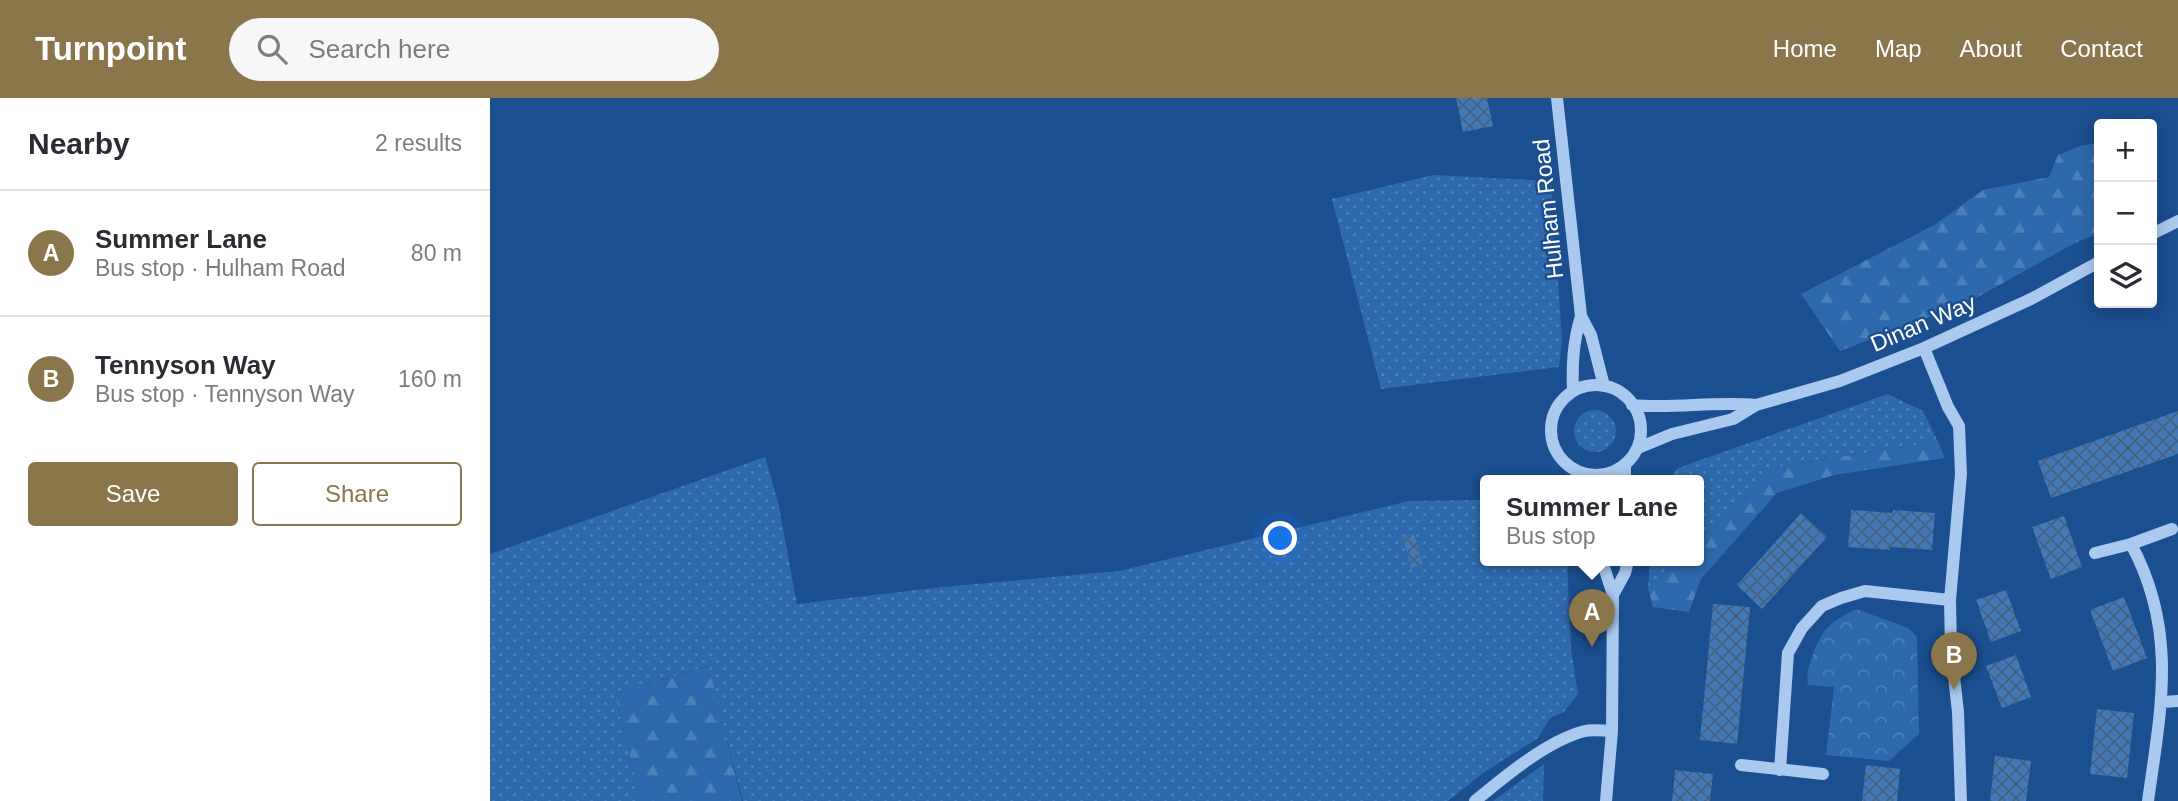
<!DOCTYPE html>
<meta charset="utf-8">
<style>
:root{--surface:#fff;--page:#f7f7f7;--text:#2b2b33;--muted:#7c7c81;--line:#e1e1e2;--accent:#8a764a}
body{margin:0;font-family:Helvetica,sans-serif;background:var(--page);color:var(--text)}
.controls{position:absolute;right:21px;top:21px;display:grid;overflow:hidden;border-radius:7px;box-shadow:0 4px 18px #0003}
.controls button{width:63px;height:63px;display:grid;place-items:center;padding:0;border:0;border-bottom:2px solid var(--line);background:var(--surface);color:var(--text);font:35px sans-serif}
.you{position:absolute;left:791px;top:441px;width:24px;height:24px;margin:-18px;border:5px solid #fff;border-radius:50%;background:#1a73e8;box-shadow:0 0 0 10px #1a73e833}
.badge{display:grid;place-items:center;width:46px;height:46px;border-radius:50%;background:var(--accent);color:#fff;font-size:23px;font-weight:700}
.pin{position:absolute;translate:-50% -58px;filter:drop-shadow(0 2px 4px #0008)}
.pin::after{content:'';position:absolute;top:37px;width:24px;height:21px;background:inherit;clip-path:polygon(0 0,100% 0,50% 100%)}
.popup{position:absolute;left:990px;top:377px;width:224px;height:91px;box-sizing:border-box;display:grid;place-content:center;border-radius:7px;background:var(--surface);filter:drop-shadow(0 2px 5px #0005);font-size:23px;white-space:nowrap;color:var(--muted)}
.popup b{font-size:26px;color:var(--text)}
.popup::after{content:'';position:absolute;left:50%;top:100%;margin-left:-14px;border:14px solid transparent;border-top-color:var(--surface)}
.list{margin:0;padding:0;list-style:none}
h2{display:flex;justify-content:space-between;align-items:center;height:91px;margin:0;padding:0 28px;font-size:30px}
h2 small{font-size:23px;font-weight:400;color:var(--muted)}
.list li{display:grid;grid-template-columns:46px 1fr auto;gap:21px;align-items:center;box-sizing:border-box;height:126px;padding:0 28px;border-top:2px solid var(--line)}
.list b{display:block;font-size:26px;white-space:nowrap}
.list p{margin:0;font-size:23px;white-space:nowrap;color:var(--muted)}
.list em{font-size:23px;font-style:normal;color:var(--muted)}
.actions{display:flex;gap:14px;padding:21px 28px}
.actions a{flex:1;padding:16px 0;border:2px solid var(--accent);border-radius:7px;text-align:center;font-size:24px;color:var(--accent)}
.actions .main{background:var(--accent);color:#fff}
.icon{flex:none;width:38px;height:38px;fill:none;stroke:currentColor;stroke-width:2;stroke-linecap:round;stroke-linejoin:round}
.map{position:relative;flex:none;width:1688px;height:703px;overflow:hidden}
header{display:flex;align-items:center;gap:42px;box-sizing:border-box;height:98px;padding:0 35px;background:var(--accent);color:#fff}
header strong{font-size:33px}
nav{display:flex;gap:38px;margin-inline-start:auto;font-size:24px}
.search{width:490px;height:63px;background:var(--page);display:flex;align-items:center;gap:18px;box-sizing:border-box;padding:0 24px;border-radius:38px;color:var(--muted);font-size:26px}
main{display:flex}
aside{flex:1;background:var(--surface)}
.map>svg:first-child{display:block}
.grass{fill:url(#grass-dots)}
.forest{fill:url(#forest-firs)}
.park{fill:url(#park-crowns)}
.building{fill:url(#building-cross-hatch)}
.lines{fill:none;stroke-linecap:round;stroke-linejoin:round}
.minor{stroke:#a9c9ee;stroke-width:12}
.labels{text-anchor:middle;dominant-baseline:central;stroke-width:5;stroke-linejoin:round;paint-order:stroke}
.street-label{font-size:23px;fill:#fff;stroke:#1b4f8f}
</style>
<header>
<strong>Turnpoint</strong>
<div class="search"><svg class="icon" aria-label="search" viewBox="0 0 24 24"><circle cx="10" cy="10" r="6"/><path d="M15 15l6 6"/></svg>Search here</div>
<nav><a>Home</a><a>Map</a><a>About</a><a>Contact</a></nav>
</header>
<main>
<aside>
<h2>Nearby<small>2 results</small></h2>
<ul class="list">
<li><span class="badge">A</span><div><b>Summer Lane</b><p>Bus stop · Hulham Road</p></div><em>80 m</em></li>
<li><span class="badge">B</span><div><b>Tennyson Way</b><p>Bus stop · Tennyson Way</p></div><em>160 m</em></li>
</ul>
<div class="actions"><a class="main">Save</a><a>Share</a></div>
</aside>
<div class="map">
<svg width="1688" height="703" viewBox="0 0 1688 703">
<defs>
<pattern id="grass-dots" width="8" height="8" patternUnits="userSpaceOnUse" patternTransform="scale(1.75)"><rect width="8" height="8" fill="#2e69ad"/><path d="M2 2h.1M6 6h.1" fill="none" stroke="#4d80b9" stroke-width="1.8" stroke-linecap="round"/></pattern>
<pattern id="forest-firs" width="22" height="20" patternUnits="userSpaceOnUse" patternTransform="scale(1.75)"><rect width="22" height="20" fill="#2e69ad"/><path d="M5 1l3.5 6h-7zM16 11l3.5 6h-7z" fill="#4d80b9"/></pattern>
<pattern id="park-crowns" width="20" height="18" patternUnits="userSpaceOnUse" patternTransform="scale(1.75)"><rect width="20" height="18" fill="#2e69ad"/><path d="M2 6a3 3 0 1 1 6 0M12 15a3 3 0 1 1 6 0" fill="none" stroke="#4d80b9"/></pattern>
<pattern id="building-cross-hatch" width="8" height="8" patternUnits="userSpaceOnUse" patternTransform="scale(1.75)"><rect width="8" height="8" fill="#4478b7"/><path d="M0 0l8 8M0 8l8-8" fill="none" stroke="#486282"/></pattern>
</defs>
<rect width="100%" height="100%" fill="#1b4f8f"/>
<path class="grass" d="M943,77L1061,83L1072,242L1069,269L891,291L842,101Z
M1398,296L1433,313L1448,344L1290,368L1209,444V383H1178L1188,370Z
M1084 333a21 21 0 1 1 42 0a21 21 0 1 1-42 0Z
M275,359L288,404L307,506L452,489L629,473L919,403L995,402V463H1077L1081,551L1088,596L1074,614L1060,620L1048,640L996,673L958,703H253L218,568L125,596L151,703H0V456Z
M1160,463H1188L1158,491Z
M1054,666L1053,703H1003Z"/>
<path class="forest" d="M1609,45V135L1585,145L1479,204L1350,253L1311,196L1444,127L1493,92L1559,79L1568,57L1590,48Z
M1448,344L1455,360L1344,377L1287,395L1211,481L1199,514L1163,509L1158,491L1188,463H1209V444L1290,368Z
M219,568L252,703H151L125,596Z"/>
<path class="park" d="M1366,511L1418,530L1427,539L1429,636L1399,663L1336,657L1344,589L1318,587C1316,575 1319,566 1324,554C1333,529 1343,523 1366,511Z"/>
<path class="building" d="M966,0H997L1003,28L973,34Z
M1688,313V356L1561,400L1548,363Z
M1361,412L1403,415V412L1445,415L1442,452L1400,449V452L1358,449Z
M1311,415L1337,439L1272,511L1247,487Z
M1574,418L1592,469L1561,481L1542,429Z
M924,436L933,467L921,470L913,439Z
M1516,492L1531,533L1501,544L1486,502Z
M1634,499L1657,560L1623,573L1600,512Z
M1223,506L1260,509L1247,646L1210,642Z
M1526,557L1541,599L1512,610L1496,568Z
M1607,611L1644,615L1637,680L1600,676Z
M1505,658L1541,663L1536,703H1500Z
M1376,667L1410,671L1407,703H1372Z
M1185,672L1223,676L1220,703H1182Z"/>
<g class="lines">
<path class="minor" d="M1067,0L1091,218L1101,237L1114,288
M1662,136L1688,123
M1434,250L1458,309L1469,328L1471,376L1460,502L1461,552L1468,614L1471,703
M1061 332a45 45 0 1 1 90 0a45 45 0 1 1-90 0Z
M1083,293C1082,267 1083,244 1091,218
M1142,307C1184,311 1224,303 1266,307
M1148,350L1182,336L1243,321L1266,307L1350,283L1434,250L1541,201L1609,164
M1135,367V383
M1641,446C1688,533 1671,610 1658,703
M1605,455L1641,446L1682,431
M1112,463L1123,497L1122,633L1116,703
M1123,497L1135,475L1138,463
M1672,604L1688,603
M1251,667L1333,676
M1290,672L1298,555L1312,530L1332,508L1351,500L1375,493L1460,502
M985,703C1014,679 1058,642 1095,633C1103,631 1113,633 1122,633"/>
</g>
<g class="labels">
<g class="street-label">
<text transform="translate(1058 111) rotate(-96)">Hulham Road</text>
<text transform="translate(1433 225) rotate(-23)">Dinan Way</text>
</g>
</g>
</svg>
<div class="controls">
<button>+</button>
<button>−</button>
<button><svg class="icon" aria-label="layers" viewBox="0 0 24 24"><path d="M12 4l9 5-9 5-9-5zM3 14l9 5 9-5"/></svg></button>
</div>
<div class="you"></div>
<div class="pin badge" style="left:1102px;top:549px">A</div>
<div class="popup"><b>Summer Lane</b>Bus stop</div>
<div class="pin badge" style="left:1464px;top:592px">B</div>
</div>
</main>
